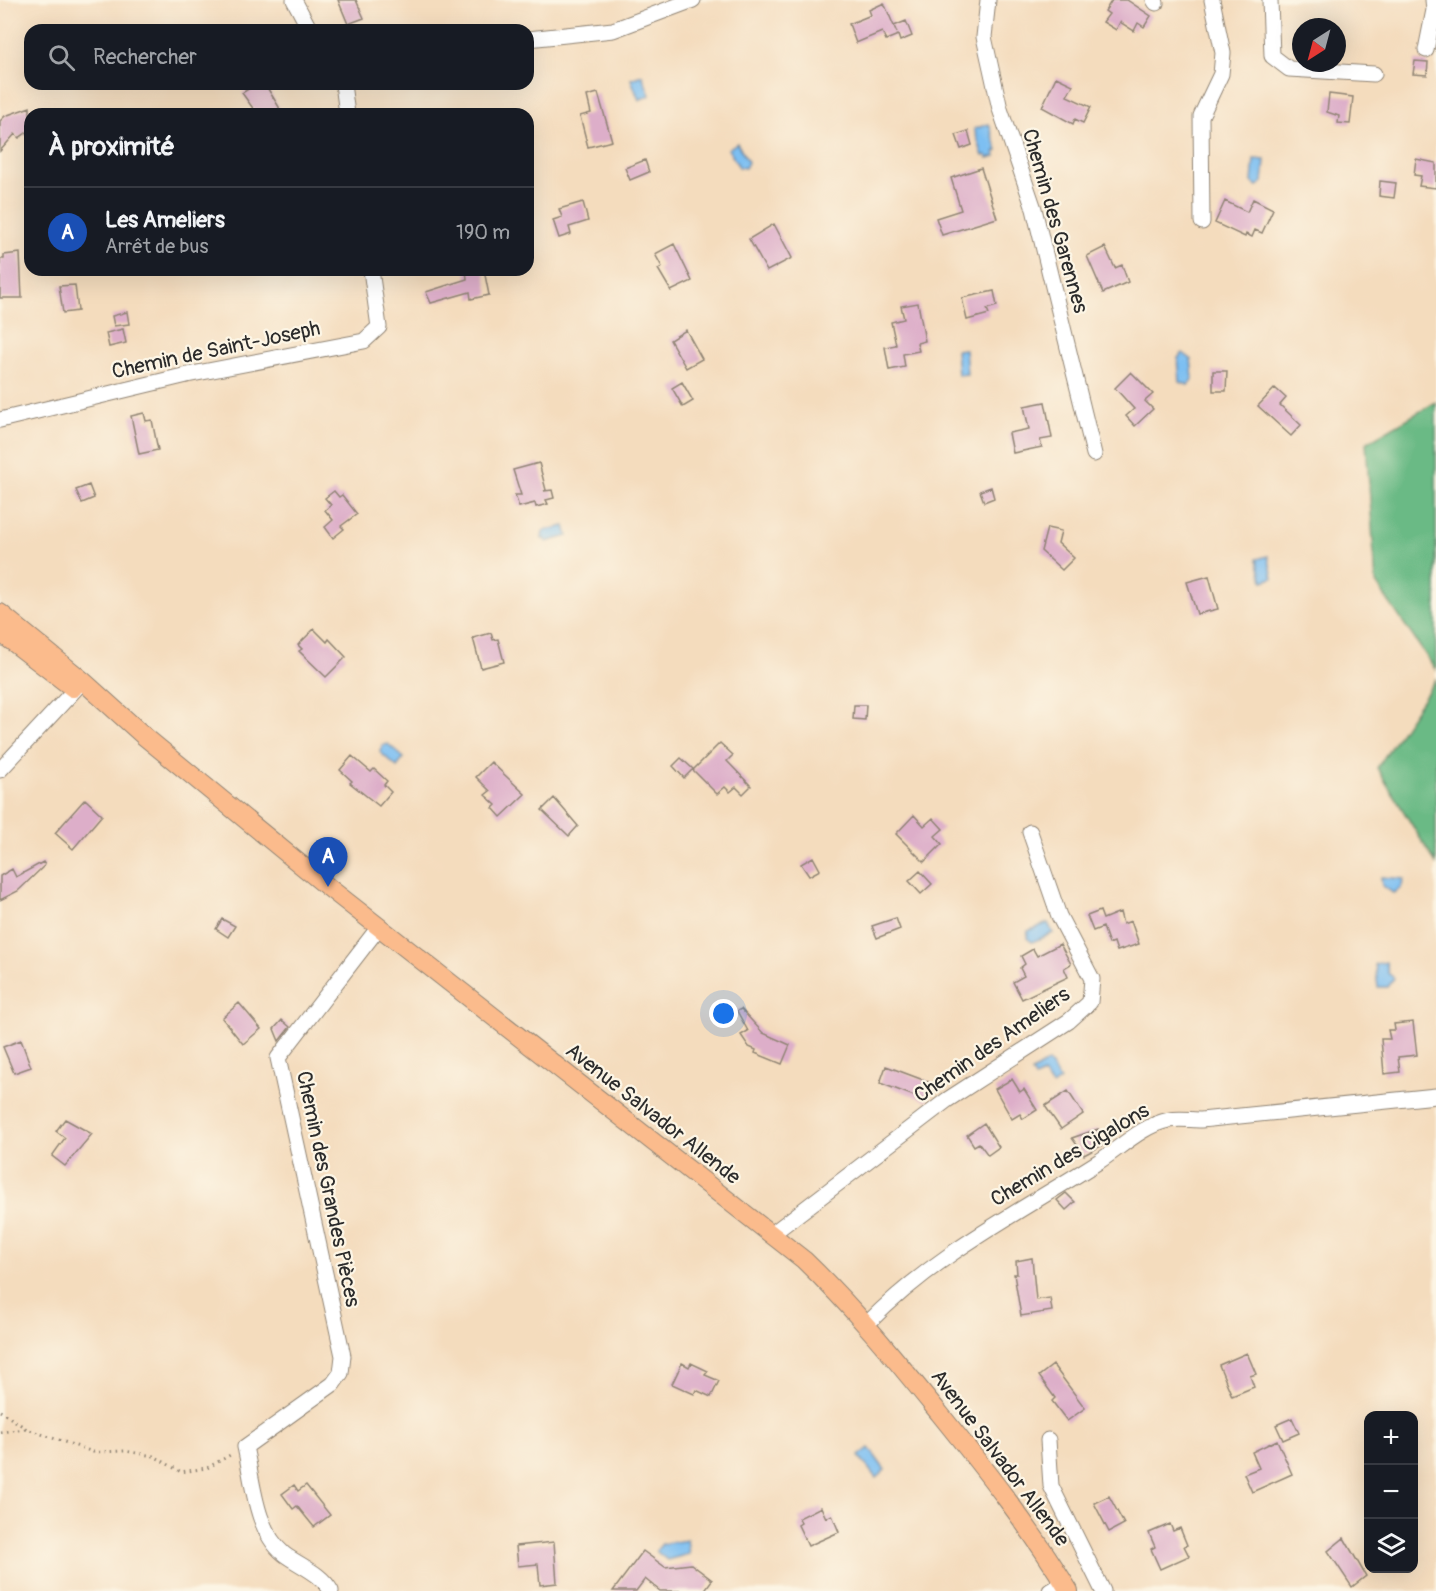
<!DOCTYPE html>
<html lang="fr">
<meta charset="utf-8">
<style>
:root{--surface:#171b24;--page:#20242c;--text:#f1f3f6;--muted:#9ea1a6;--line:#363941;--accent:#ea580c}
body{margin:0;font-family:Pangolin,sans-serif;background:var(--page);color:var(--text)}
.controls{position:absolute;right:18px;bottom:18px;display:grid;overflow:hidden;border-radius:12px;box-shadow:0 6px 24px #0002}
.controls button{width:54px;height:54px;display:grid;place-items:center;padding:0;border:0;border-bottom:2px solid var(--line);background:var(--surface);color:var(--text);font:30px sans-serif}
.compass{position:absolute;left:1292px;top:18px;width:54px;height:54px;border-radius:50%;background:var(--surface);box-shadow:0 6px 24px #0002;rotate:216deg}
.you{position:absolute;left:724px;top:1014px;width:21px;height:21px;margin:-15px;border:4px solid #fff;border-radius:50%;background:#1a73e8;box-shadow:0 0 0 9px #1a73e833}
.badge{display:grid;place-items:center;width:39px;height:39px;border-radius:50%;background:var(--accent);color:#fff;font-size:20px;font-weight:700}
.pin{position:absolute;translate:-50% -50px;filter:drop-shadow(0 2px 3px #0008)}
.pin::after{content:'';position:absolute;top:32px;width:21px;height:18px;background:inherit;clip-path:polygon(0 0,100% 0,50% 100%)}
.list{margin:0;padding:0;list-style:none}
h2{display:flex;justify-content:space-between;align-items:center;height:78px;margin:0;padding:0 24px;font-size:26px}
h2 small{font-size:20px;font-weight:400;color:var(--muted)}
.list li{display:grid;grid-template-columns:39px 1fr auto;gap:18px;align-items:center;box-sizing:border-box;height:90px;padding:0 24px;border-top:2px solid var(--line)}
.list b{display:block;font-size:22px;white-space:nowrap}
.list p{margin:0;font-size:20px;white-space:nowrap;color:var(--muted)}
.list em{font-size:20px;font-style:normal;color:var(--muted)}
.icon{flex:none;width:33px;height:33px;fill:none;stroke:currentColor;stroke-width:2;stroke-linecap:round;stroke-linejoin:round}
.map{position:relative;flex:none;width:1436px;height:1591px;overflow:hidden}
.search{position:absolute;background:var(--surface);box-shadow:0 6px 24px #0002;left:24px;top:24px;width:510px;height:66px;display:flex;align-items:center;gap:15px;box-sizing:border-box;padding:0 21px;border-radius:18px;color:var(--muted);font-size:22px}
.panel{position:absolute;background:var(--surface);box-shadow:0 6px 24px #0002;left:24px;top:108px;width:510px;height:168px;border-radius:18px}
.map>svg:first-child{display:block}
.forest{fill:#6aba85;stroke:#4a7258;stroke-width:1.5}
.water{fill:#7dbff2;stroke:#54758e;stroke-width:1.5}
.building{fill:#ddaec9}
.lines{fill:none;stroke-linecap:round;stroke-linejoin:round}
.minor-casing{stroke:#908474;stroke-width:17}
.major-casing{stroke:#908474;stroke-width:20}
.path{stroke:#908474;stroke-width:3;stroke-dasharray:1.5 4.5;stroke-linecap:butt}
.minor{stroke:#fff;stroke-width:15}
.major{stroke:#fbbb8c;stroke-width:18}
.labels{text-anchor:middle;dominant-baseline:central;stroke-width:4.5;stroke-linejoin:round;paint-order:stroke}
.street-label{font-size:21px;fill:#2b2b2b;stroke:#fcf5e5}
</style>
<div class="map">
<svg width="1436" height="1591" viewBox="0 0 1436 1591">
<rect width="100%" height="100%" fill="#fcf5e5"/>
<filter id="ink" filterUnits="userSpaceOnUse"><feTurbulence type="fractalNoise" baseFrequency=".0167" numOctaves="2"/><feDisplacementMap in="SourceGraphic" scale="12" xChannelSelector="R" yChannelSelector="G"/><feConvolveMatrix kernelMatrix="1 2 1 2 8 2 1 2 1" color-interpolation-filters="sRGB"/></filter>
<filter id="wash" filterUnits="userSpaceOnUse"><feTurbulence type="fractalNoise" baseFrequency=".008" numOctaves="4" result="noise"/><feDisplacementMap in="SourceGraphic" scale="24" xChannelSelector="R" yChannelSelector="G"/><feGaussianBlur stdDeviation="1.35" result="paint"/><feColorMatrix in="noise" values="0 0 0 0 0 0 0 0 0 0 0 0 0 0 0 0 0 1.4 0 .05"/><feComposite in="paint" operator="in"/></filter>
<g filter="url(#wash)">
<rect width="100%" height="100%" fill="#f4dcbd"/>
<path class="forest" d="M1436,402V670L1376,583L1366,443Z
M1436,679V864L1377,768Z"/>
<path class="water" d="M642,75L650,95L639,100L631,79Z
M989,124L998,151L994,152L996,156L988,158L986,155L983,156L974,129Z
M737,143L748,162L745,168L739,167L728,149Z
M1254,159L1265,160L1263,182L1257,186L1252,182Z
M965,349L967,374L958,375L956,350Z
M1183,353L1191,359L1193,379L1188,385L1180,382L1178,358Z
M565,526L568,536L546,542L545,539H542L543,531Z
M1268,556L1273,578L1263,581L1257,559Z
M388,744L404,758L397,767L380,752L382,746Z
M1381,877L1404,879L1401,888L1393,893L1382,885Z
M1048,923L1053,933L1032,942L1027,938L1028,931Z
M1386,962L1388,973L1394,978L1387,987H1378L1375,964Z
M1048,1062L1060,1080L1052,1086L1043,1074L1035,1078L1032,1072Z
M869,1448L885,1470L876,1478L859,1456Z
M687,1540L689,1554L667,1560L656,1551L662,1544Z"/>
<g id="blocks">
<path class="building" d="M338,0H356L364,18L348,24Z
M1112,0H1127L1151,16L1144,27L1138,23L1134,31L1120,22L1116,30L1103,22L1109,14L1105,11Z
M884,3L897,33L894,26L906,21L912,36L900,41L898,35L886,40L882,32L856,43L849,24L871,15L869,10Z
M1415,61L1428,62L1427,75L1413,74Z
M1056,77L1073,85L1067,96L1091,107L1083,123L1075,119L1073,124L1042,107Z
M256,84H265L279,107L280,114H257L242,93Z
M598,93L612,141L588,147L580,116L591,113L587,96Z
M1329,94L1353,97L1350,124L1338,123L1339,116L1327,112Z
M30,107V130L19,138L15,134L0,151V121L5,116Z
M968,131L972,145L961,149L956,135Z
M1416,159L1436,163V188L1419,186L1421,176L1414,175Z
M645,160L649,172L630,180L625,168Z
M981,168L997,218L942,235L936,218L961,210L951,178Z
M1380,181L1396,183L1394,198L1379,196Z
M1253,199L1273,209L1262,233L1255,230L1252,237L1246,234L1245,237L1215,223L1225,201L1247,212Z
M583,202L588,221L569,227L571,234L559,238L553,220L562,217L559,209Z
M774,224L792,258L767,271L749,239Z
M674,244L692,281L671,291L658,269L662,267L655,254Z
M1105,247L1115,268L1122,265L1128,282L1103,293L1087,256Z
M20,253L22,298H0V259H4V255Z
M466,270H484L489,295L471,299L470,292L431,303L426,292L467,279Z
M75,285L78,311L63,313L59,286Z
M994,291L997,306L987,309L989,314L967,320L962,298Z
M918,303L925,341L917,343L919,351L903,354L905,367L889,370L885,347L896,345L891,322L904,319L901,306Z
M127,312L129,324L114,326L112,316Z
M123,329L126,343L109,347L106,333Z
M686,330L702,359L686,368L670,340Z
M1213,371H1227L1226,391H1213Z
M1131,372L1153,394L1145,401L1153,409L1135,426L1126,416L1134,409L1115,388Z
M682,382L693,401L683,407L672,388Z
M1275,388L1286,398L1280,405L1301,425L1291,436L1258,406Z
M1045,402L1052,438L1040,440L1042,447L1013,453L1009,433L1029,429L1024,406Z
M144,413L146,421L152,420L158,450L139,454L131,416Z
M539,463L546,490L544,491L552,490L554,498L546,500L548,504L536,507L535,503L519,507L515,495H521L513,470Z
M89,485L94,498L82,503L76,490Z
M991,487L994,498L984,502L980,491Z
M334,491L339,497L342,495L357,514L341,526L344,529L333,538L325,527L333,520L325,510L331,505L325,498Z
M1047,528L1061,531L1058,543L1074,558L1062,570L1041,551Z
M1209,576L1218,609L1197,614L1187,582Z
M314,629L327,642L329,639L346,657L326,677L299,651L302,649L298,645Z
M491,633L493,640L498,639L504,662L481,668L473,638Z
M854,705H866L865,720L853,719Z
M720,743L733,755L727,761L751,786L743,794L736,787L730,792L725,787L717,794L693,770Z
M352,756L371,772L374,769L387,781L384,785L391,792L379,806L350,783L352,781L340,770Z
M681,758L693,769L684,778L673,766Z
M491,762L525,794L501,817L493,808L496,805L485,795L490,791L476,777Z
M554,798L578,826L569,836L542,810Z
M85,799L102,815L73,849L55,833Z
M914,815L924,826L933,818L943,829L935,836L942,844L924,862L896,834Z
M813,857L820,870L809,876L801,864Z
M43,862L45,865L18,891L0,900V876L12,869L16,877Z
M920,871L932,884L921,894L909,881Z
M1100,911L1103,919L1120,912L1123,924L1131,921L1139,944L1117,951L1114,942L1109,944L1103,927L1093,931L1087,916Z
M896,918L900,929L877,938L872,926Z
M222,919L235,926L228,937L216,929Z
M1060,944L1071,964L1064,968L1068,977L1022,999L1013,982L1024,976L1020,968L1025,964L1021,956L1033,949L1037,956Z
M239,1003L261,1029L243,1044L222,1018Z
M741,1009L763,1033L790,1045L782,1064L755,1053L756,1050L749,1047L741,1035L748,1031L737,1011Z
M282,1020L290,1027L279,1041L274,1029Z
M1413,1022L1417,1055L1398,1057L1400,1072L1384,1074L1381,1039H1390L1388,1030H1395L1394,1024Z
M21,1040L31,1067L14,1073L3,1047Z
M886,1066L934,1084L927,1101L880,1083Z
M1012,1079L1020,1092L1024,1089L1037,1110L1023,1119L1020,1114L1012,1119L995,1089Z
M1068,1091L1083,1114L1061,1129L1045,1106Z
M65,1119L92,1134L65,1166L52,1156L65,1138L56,1131Z
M984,1123L999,1147L988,1155L979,1143L974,1146L967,1135Z
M1098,1129L1103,1145L1084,1155L1072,1138Z
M1066,1193L1075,1202L1066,1210L1057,1200Z
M1032,1258L1036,1300L1050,1298L1052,1311L1021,1316L1014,1274H1017L1016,1261Z
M1247,1353L1256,1374L1250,1376L1254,1387L1232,1396L1219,1365Z
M682,1363L689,1367L691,1363L708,1371L705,1375L719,1381L711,1397L696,1390L694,1394L672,1384Z
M1053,1365L1085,1408L1067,1421L1052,1401L1055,1398L1039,1376Z
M1292,1418L1299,1433L1283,1440L1276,1425Z
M1277,1440L1292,1474L1252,1492L1244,1474L1259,1468L1252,1452Z
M294,1485L298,1491L306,1485L330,1515L314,1527L297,1506L293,1509L282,1494Z
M1109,1496L1124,1524L1109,1532L1094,1503Z
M821,1507L826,1518L832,1515L839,1532L808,1546L798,1525L801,1523L799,1518Z
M1170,1524L1173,1531L1180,1528L1187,1545L1184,1546L1189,1556L1160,1569L1151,1549L1155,1547L1149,1533Z
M1344,1538L1366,1576L1352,1587L1328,1551Z
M554,1542L557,1583L540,1585L538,1564L518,1566L516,1546Z
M643,1551L665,1567L691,1564L712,1580L704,1591H660L645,1579L636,1591H613Z"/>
</g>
</g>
<g filter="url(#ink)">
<use href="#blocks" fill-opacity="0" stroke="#908474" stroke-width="1.5"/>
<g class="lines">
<g class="minor-casing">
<path id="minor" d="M294,0L310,30
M988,0L984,37L1000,109L1034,209L1094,454
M1154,0L1156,3
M1270,0L1272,56L1289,69L1374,74
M528,39L613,30L693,0
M1426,50L1434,10L1433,0
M343,84L347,114
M1202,222L1201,116L1221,74L1223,53L1212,0
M0,420L187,375L364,341L379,327L371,270
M0,770L82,682
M772,1234L947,1100L1069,1021L1090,1002L1092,979L1059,916L1030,832
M867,1324C934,1255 1018,1213 1098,1162C1120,1148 1143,1125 1169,1120C1179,1118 1191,1120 1201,1120L1436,1096
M1048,1440L1051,1486L1103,1591
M331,1591C321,1573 300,1566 284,1554C255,1530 253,1481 245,1447L333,1384L341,1373L343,1356L278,1058L379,927
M1050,1591L1064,1583"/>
</g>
<g class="major-casing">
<path id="major" d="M0,613L83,681L144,736L328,887L804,1260C854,1308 896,1360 940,1414C986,1471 1031,1528 1069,1591
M0,632L73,688"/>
</g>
<path class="path" d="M0,1411L27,1429L93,1452L125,1451L154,1456L181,1472L207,1468L232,1454
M0,1432L26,1429"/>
<use href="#minor" class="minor"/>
<use href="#major" class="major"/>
</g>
</g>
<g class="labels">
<g class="street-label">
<text transform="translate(1055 221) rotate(74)">Chemin des Garennes</text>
<text transform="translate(216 350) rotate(-12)">Chemin de Saint-Joseph</text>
<text transform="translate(992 1045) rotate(-35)">Chemin des Ameliers</text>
<text transform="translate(653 1114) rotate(38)">Avenue Salvador Allende</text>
<text transform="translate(1070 1155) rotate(-31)">Chemin des Cigalons</text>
<text transform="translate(328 1189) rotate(78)">Chemin des Grandes Pièces</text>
<text transform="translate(1000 1458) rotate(53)">Avenue Salvador Allende</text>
</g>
</g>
</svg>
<div class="controls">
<button>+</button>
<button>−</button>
<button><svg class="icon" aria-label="layers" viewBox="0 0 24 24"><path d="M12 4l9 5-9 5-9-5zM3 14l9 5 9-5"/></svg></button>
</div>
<svg class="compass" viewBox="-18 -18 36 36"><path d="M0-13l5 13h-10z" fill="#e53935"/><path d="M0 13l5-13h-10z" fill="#9ea1a6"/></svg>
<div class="you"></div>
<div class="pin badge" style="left:328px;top:887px;background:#1a4fb4">A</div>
<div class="search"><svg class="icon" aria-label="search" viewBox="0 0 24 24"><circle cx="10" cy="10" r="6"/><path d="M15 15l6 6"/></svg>Rechercher</div>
<section class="panel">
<h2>À proximité<small></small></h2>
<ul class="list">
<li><span class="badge" style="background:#1a4fb4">A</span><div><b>Les Ameliers</b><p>Arrêt de bus</p></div><em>190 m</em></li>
</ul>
</section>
</div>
